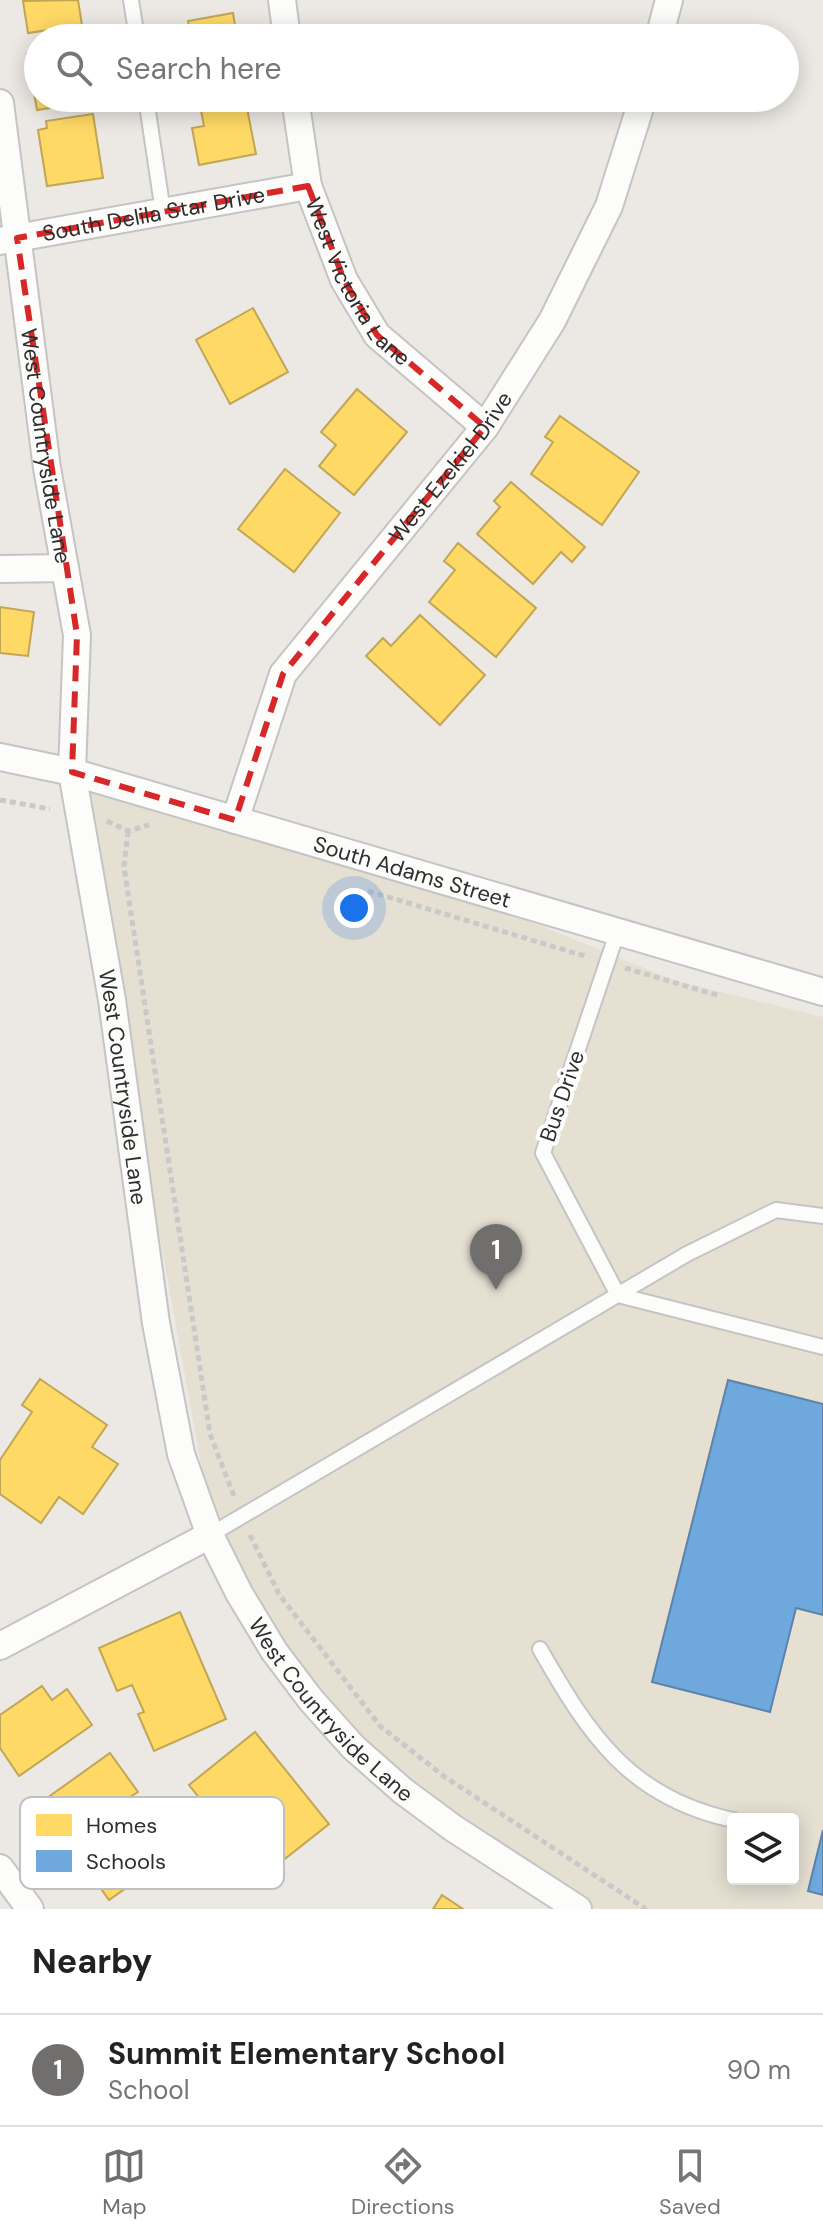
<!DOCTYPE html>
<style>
:root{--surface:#fff;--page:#f2f2f2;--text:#222;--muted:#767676;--line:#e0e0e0;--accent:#706f6e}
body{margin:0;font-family:"DM Sans",sans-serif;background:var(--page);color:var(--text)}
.controls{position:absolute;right:24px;bottom:24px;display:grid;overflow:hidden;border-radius:8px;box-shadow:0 4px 20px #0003}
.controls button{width:72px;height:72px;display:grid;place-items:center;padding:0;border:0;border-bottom:2px solid var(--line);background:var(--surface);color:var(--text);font:40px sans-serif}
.you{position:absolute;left:354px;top:908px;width:28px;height:28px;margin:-20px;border:6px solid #fff;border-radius:50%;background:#1a73e8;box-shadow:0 0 0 12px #1a73e833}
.badge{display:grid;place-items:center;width:52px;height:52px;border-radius:50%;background:var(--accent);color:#fff;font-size:26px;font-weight:700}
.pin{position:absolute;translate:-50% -66px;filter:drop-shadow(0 2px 4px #0008)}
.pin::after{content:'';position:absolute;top:42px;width:28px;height:24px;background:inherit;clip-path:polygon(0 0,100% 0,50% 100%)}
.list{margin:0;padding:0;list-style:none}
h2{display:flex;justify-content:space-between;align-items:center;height:104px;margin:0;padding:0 32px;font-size:34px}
h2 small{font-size:26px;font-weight:400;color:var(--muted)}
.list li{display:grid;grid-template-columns:52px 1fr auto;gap:24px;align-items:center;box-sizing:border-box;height:112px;padding:0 32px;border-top:2px solid var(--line)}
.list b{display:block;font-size:30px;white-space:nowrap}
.list p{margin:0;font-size:26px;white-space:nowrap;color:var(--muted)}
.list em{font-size:26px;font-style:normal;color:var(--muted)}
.icon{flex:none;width:44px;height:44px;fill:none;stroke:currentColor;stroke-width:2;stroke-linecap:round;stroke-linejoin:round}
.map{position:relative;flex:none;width:823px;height:1909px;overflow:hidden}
.search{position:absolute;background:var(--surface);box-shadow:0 4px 20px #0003;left:24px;right:24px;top:24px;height:88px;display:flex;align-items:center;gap:20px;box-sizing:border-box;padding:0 28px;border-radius:44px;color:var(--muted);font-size:30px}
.sheet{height:216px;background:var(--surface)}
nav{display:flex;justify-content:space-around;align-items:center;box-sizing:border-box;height:112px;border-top:2px solid var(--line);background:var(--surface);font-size:22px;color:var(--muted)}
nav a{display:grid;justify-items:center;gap:4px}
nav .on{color:var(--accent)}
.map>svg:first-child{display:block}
.education{fill:#e6e0d3;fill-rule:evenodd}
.homes{fill:#ffd966;stroke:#c0a655;stroke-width:2}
.schools{fill:#6fa8dc;stroke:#5c83a8;stroke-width:2}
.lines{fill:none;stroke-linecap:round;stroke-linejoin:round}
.service-casing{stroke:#c5c4c5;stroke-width:18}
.minor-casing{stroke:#c5c4c5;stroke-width:30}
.path{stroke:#c9c9c8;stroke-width:5;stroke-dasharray:6 4;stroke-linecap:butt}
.service{stroke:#fcfcfb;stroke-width:14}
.minor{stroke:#fcfcfb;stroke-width:26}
.marked{fill:none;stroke:#d62828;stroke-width:6;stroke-dasharray:16 10;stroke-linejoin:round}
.labels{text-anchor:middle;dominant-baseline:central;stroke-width:8;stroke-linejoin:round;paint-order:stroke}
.street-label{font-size:22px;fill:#2e2e2e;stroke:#fff}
.key{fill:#fff;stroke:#c0c0c0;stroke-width:2}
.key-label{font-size:22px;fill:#2e2e2e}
</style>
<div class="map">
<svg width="823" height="1909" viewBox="0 0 823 1909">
<rect width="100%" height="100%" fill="#ece8e4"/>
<path class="education" d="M74,763L402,869L676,981L823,1017V1909H587L346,1756L213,1530ZM733,1819H793V1879H733Z"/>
<path class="homes" d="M78,0L82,25L28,33L23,1Z
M233,13L237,38H191L188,21Z
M38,46V98H82V103L37,110L27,54L36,52L35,47Z
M245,98L256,154L199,165L192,128L204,126L199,100Z
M93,114L103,178L47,186L38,130L47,128L46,121Z
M253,308L288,372L230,404L196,340Z
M357,389L407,432L354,495L319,466L336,445L321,432Z
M560,416L639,472L602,525L531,474L553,442L545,437Z
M285,469L340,513L294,572L238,529Z
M511,482L585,547L572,562L561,552L533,584L477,534L500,507L494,501Z
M458,543L536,608L496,657L429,602L455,570L444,561Z
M0,607L34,612L28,656L0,653Z
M420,615L485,675L440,725L366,656L383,638L391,646Z
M40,1379L107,1425L92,1447L118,1464L83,1514L59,1497L41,1523L0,1494V1460L32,1412L22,1405Z
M180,1612L226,1719L154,1751L138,1714L144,1712L132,1685L117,1691L99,1648Z
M42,1686L52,1700L67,1689L92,1725L19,1776L0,1748V1715Z
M255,1732L329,1824L267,1873L247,1847L251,1843L229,1816L220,1824L189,1785Z
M110,1753L138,1792L130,1797L146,1822L158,1814L182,1848L109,1900L40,1803Z
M442,1895L463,1909H433Z"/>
<path class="schools" d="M728,1380L823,1404V1615L796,1608L770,1712L652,1682Z
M823,1830V1895L808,1891Z"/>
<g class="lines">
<g class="service-casing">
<path id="service" d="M131,0L137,38
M146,98L163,212
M617,933L543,1153L618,1295
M618,1295L823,1347
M210,1535L687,1254L776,1210L823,1216
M540,1649C589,1735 630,1798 733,1820"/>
</g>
<g class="minor-casing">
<g id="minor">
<path d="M282,0L287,38"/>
<path d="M659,38L669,0"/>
<path id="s1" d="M295,98L308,186L344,280L377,335L485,427"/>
<path id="s2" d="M0,103L47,468L77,635L72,772L112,1000L156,1323L181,1454L210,1535L239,1593L274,1651L311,1700L353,1747L403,1791L453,1828L578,1909"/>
<path id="s3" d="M0,241L308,186"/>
<path d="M0,569L65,568"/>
<path id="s4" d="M0,757L72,772L823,992"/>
<path id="s5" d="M235,820L283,674L485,427L552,321L609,206L643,98"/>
<path d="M0,1646L210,1535"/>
<path d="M0,1868L30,1909"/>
</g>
</g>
<path class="path" d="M0,800L50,809
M107,821L128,831L149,825
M128,831L124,867L210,1434L234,1496
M368,891L588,957
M625,968L720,996
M250,1535L279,1594L380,1726L445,1777L646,1909"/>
<use href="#service" class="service"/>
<use href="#minor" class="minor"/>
</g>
<path class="marked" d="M308,186L344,280L377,335L485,427L283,674L235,820L72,772L77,635L17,238Z"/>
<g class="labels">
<g class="street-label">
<text stroke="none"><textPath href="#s3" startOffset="156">South Delila Star Drive</textPath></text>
<text stroke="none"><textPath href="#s1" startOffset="198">West Victoria Lane</textPath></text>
<text stroke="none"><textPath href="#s2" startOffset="346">West Countryside Lane</textPath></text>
<text stroke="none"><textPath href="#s5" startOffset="420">West Ezekiel Drive</textPath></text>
<text stroke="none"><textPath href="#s4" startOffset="428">South Adams Street</textPath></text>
<text stroke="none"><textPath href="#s2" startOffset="994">West Countryside Lane</textPath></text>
<text transform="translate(562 1096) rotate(-71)">Bus Drive</text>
<text stroke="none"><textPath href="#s2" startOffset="1666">West Countryside Lane</textPath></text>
</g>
</g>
<rect x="20" y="1797" width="264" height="92" rx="12" class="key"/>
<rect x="36" y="1814" width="36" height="22" fill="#ffd966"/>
<rect x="36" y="1850" width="36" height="22" fill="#6fa8dc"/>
<g class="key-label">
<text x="86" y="1833">Homes</text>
<text x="86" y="1869">Schools</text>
</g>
</svg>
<div class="controls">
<button><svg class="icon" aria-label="layers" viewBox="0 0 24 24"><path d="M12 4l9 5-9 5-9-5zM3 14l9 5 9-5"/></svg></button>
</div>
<div class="you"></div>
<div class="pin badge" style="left:496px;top:1290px">1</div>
<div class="search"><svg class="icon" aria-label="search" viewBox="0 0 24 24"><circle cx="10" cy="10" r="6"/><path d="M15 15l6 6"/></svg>Search here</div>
</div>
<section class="sheet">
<h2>Nearby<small></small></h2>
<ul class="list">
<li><span class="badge">1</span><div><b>Summit Elementary School</b><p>School</p></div><em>90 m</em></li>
</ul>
</section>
<nav>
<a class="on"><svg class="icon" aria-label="map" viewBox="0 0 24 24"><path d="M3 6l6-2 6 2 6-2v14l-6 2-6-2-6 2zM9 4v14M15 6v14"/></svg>Map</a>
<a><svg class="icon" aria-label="directions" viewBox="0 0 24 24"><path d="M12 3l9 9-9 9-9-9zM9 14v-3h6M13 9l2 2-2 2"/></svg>Directions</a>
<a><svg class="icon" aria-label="saved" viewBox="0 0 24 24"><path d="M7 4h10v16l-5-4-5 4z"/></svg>Saved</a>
</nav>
